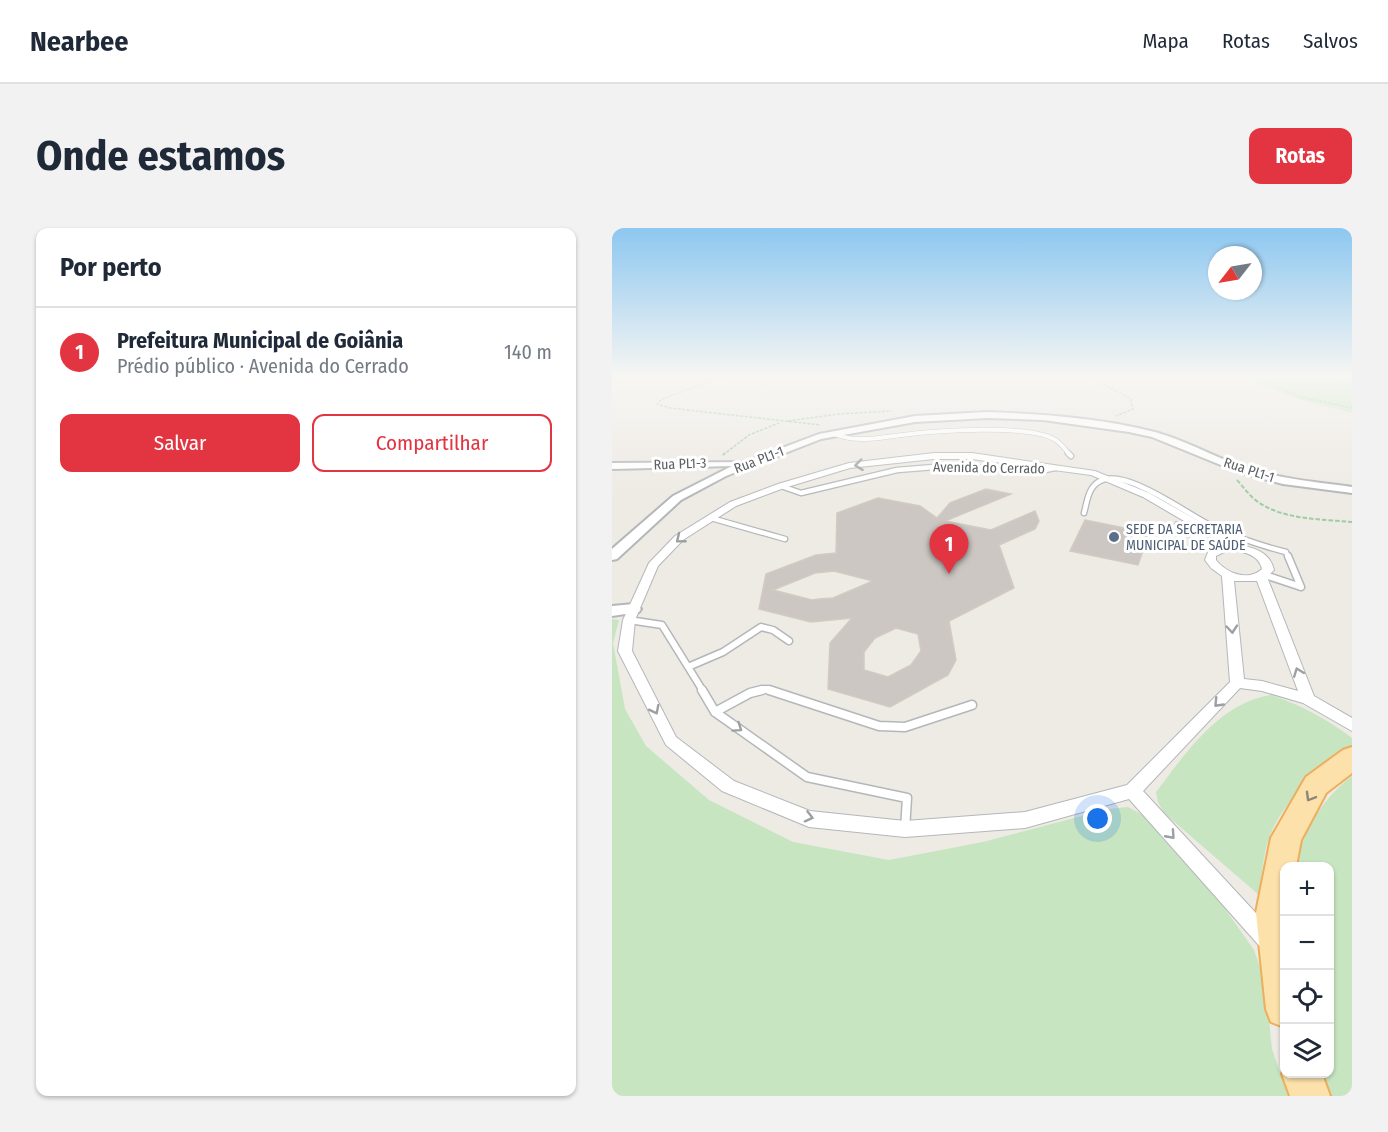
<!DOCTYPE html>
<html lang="pt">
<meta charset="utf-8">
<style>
:root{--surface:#fff;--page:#f2f2f3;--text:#1f2937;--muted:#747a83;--line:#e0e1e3;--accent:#e33442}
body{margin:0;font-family:"Fira Sans Condensed",sans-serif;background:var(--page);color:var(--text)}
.controls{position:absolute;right:18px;bottom:18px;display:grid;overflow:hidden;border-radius:12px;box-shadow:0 2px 4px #0004}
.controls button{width:54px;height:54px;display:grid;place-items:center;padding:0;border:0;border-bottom:2px solid var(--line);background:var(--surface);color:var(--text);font:30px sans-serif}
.compass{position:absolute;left:596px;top:18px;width:54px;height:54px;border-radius:50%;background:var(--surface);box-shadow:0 2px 4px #0004;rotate:239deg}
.you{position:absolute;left:486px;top:591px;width:21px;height:21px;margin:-15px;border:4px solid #fff;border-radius:50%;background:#1a73e8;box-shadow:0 0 0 9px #1a73e833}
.badge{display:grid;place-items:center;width:39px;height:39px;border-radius:50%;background:var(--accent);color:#fff;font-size:20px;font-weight:700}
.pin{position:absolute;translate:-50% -50px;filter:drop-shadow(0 2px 3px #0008)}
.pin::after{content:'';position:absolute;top:32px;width:21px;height:18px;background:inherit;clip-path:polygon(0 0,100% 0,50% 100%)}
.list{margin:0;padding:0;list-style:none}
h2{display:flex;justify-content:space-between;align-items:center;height:78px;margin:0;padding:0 24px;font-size:26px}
h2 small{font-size:20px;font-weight:400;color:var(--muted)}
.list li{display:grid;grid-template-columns:39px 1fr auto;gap:18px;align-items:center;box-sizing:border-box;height:90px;padding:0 24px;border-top:2px solid var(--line)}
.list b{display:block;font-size:22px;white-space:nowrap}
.list p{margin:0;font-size:20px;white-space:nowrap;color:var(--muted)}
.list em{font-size:20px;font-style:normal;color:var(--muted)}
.actions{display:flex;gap:12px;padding:18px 24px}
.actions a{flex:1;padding:14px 0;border:2px solid var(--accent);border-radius:12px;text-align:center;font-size:21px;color:var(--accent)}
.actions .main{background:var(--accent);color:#fff}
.icon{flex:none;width:33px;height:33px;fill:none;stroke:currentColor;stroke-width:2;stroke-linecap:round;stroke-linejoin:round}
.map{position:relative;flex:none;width:740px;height:868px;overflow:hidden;border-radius:12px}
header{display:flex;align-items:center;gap:36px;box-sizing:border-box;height:84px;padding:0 30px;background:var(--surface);border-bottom:2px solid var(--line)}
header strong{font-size:28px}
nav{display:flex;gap:33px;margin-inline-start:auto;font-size:21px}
.intro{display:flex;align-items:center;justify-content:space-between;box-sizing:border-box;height:144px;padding:0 36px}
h1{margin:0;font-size:42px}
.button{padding:15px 27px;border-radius:12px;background:var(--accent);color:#fff;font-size:21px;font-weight:700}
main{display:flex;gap:36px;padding:0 36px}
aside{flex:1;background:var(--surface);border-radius:12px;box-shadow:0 2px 4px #0004}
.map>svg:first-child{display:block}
.green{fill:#c7e5c1}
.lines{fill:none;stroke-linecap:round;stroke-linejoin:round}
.stream{stroke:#a5e4fc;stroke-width:3}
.building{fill:#ccc7c3;stroke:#d2cbc2;stroke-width:1.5;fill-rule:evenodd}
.service-far3-casing{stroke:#b4b7ba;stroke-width:5}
.service-far2-casing{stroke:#b4b7ba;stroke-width:7}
.service-far1-casing{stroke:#b4b7ba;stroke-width:9}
.service-casing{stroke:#b4b7ba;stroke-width:11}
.minor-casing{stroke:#b4b7ba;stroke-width:2}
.tertiary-casing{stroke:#b4b7ba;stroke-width:4}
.primary-casing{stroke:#edae5e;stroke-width:4}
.path-far1{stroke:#9ecda3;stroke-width:1.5;stroke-dasharray:3 1.5;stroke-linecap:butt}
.path{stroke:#9ecda3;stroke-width:2;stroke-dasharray:4.5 2;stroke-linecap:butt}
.service-far3{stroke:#fff;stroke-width:4}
.service-far2{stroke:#fff;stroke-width:4.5}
.service-far1{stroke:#fff;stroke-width:6}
.service{stroke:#fff;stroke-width:8}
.minor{fill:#fff;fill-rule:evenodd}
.tertiary{fill:#fff;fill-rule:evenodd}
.primary{fill:#fce2aa;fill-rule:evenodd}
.oneway{stroke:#9da0a2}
.oneway2{stroke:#8c8879}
.service-dot{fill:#5c6f8a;stroke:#fff;stroke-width:2}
.labels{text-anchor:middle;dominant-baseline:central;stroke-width:6;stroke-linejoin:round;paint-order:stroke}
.far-street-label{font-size:14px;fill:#5c6164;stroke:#fff}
.far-service-label{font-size:14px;fill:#4e5e75;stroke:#fff;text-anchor:start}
</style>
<header>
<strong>Nearbee</strong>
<nav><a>Mapa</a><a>Rotas</a><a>Salvos</a></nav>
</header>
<div class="intro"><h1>Onde estamos</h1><a class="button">Rotas</a></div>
<main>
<aside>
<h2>Por perto<small></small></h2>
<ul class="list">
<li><span class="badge">1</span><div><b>Prefeitura Municipal de Goiânia</b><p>Prédio público · Avenida do Cerrado</p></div><em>140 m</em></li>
</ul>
<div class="actions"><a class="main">Salvar</a><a>Compartilhar</a></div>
</aside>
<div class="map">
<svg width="740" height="868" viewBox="0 0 740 868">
<rect width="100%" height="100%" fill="#eeeae4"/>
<path class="green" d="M629,148H740V185L685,171Z
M0,391L7,392L1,415L13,481L34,518L97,572L181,614L277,632L371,614L497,581L516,579L538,591L549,609L606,671L642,722L653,754L660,821L676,868H0Z
M659,467C689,477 715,491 740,510V520C707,541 673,571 658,607C651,625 650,648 647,667L552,585L546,574L544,564C574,525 607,475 659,467Z
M740,548V868H712L705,846H718V638H683C693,601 709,572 740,548Z"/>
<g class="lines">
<path class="stream" d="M713,148L740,157"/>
</g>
<path class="building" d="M374,261L399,266L333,293L379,302L423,283L427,293L423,301L387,317L402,360L337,393L344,432L336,447L278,479L216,461L218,415L240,390L199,394L147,381L154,346L204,327L224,325L225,285L266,270L308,278L325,290L338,275ZM222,343L261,353L221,370L207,371L200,372L161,362L203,345ZM284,400L306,406L309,423L299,437L276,449L252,442V424L263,410Z
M473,292L537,305L526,337L458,323Z"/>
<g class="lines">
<g class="service-far3-casing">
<path id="service-far3" d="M222,206C246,215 265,210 290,207C321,203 421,195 445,213C450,217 454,222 458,227"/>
</g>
<g class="service-far2-casing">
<path id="service-far2" d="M456,225L459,228
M169,258L189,265L285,242L335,238L428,243L443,240
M472,285C475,274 476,259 488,253C515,239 578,289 604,300C627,310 650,318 674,324L676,329
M99,290L173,311"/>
</g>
<g class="service-far1-casing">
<path id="service-far1" d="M676,328L689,359
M653,347L689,359
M17,392L50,397L91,463
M76,439L111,424L149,399L161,402L177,413
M144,463L154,461L162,463"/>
</g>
<g class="service-casing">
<path id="service" d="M90,462L103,484L195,549L295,570L293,601
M157,462L267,498L293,499L360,477
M103,484L138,465L150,462"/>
</g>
<g class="minor-casing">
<path id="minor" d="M322,225H360L483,243L537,265L629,317C645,321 658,325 662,342L655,349L702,468L740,490V503L691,475L650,463L628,460L531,563L665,708L668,715L665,722L658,725L651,722L517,571L413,600L293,609L197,599L110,563L54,517L6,423L11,392L37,335L63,308L118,274L166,256L237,235ZM322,231H360L479,247L531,269L613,317L604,319L572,294H564L563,296L596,324L593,332L599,340L610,348L618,454L515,557L413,584L293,593L198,583L122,553L64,509L20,423L23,392L46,338L71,312L124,278L172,260L238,240ZM616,322C630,323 647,326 650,341C636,354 614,345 604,332V328ZM622,353H645L686,463L650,453L632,451Z"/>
</g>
<g class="tertiary-casing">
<path id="tertiary" d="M375,184C431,186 488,190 543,204C573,212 602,229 632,239C667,251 704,254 740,259V265L671,256L626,244L540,209L517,204L431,192L375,190L303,194L209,211L114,248L69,272L5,331L0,332V321L61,268L120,238L0,241V235L133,234L207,206L303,188Z
M22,376L29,381L27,384L0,388V378Z"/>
</g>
<g class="primary-casing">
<path id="primary" d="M740,519V545L714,565L689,612L684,638H672V799L659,794L654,781L644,685L659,610L694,549L731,522Z
M672,840V846H710L718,868H678L670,846Z"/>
</g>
<path class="path-far1" d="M112,148L50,171L45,176L58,180L209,197
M480,148L490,156L518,170L521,181L504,188
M640,148L689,169L740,180
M176,193L227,186L280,183
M111,227L137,207L167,195"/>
<path class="path" d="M111,227L113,225
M625,252C630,258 635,264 641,270C666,292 708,291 740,294"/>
<use href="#service-far3" class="service-far3"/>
<use href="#service-far2" class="service-far2"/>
<use href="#service-far1" class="service-far1"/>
<use href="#service" class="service"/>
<use href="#minor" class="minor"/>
<use href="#tertiary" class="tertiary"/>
<use href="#primary" class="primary"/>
</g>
<defs><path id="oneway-chevron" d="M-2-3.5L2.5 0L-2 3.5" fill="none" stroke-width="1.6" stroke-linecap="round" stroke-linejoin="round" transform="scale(1.5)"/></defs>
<g class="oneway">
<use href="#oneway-chevron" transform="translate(247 237) rotate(173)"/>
<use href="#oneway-chevron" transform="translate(68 311) rotate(141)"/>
<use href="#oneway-chevron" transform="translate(620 401) rotate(85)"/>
<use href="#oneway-chevron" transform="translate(686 444) rotate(-111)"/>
<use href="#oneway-chevron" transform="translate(606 475) rotate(134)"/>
<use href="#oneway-chevron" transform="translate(43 482) rotate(63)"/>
<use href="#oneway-chevron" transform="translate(126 500) rotate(35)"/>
<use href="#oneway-chevron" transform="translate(197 589) rotate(14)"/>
<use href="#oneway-chevron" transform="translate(559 607) rotate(48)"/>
</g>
<use class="oneway2" href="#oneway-chevron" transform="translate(698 569) rotate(120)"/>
<linearGradient id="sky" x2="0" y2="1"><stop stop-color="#8dc7f0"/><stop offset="0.55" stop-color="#f7f6f3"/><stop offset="1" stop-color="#f7f6f3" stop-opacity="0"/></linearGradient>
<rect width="740" height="269" fill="url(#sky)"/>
<circle class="service-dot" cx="502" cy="309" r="6"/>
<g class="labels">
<g class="far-street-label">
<text transform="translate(147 232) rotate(-21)">Rua PL1-1</text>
<text transform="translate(68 236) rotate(-2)">Rua PL1-3</text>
<text transform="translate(377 240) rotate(1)">Avenida do Cerrado</text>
<text transform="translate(637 242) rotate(18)">Rua PL1-1</text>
</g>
<g class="far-service-label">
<text x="514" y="301">SEDE DA SECRETARIA<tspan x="514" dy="16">MUNICIPAL DE SAÚDE</tspan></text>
</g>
</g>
</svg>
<div class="controls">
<button>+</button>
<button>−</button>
<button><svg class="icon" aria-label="locate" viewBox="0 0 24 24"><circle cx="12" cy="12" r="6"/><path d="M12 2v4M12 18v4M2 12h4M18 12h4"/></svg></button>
<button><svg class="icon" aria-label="layers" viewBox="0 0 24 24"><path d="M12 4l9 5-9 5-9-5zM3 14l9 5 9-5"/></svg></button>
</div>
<svg class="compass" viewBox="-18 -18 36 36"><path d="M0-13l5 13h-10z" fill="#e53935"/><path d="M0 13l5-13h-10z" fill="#747a83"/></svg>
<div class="you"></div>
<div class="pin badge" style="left:337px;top:346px">1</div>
</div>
</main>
